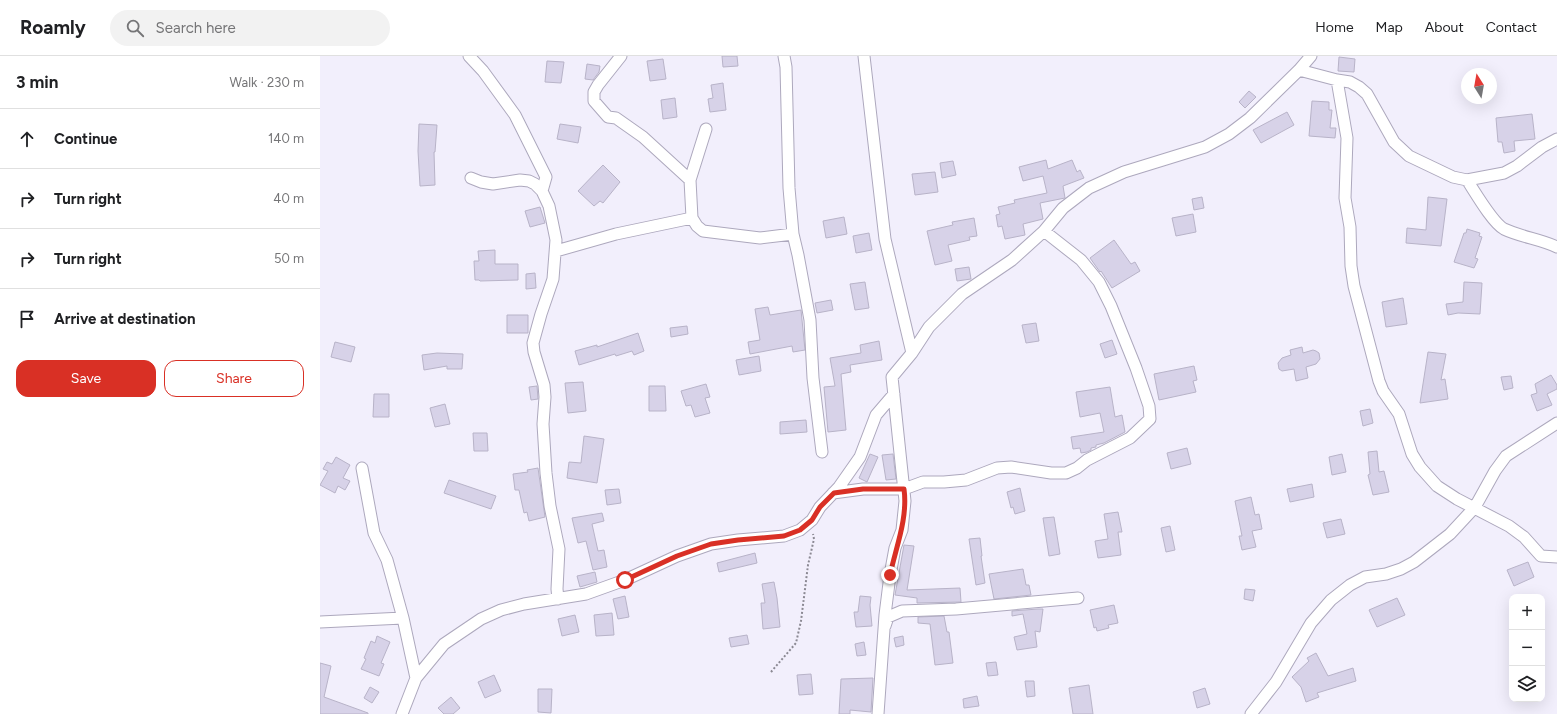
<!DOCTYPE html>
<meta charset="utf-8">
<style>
:root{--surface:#fff;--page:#f2f2f2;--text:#202124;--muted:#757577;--line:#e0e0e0;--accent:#d93025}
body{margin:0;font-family:Figtree,sans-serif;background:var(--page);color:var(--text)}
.controls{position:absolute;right:12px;bottom:12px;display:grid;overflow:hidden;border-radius:8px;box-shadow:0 4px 16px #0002}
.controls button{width:36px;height:36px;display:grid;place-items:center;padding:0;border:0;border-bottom:1px solid var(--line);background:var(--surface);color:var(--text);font:20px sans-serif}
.compass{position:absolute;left:1141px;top:12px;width:36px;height:36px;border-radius:50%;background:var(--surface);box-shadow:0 4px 16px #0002;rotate:349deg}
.stop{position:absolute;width:12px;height:12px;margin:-9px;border:3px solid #d93025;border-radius:50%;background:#fff}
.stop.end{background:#d93025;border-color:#fff;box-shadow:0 1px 4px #0008}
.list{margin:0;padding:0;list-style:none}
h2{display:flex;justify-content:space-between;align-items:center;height:52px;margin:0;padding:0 16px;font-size:17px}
h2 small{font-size:13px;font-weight:400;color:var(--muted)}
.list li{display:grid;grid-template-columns:26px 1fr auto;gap:12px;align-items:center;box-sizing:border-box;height:60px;padding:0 16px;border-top:1px solid var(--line)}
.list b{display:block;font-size:15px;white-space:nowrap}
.list em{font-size:13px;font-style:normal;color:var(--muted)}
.actions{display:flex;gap:8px;padding:12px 16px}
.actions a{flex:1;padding:9px 0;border:1px solid var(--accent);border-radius:12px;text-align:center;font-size:14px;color:var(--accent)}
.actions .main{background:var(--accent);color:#fff}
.icon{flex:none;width:22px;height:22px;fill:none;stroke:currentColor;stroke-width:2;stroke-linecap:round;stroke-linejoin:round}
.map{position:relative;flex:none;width:1237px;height:658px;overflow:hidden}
header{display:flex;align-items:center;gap:24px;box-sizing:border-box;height:56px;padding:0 20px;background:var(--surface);border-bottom:1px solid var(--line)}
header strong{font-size:19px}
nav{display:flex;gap:22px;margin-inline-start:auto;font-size:14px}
.search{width:280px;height:36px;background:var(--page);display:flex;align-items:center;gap:10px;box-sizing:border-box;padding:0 14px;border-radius:22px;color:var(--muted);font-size:15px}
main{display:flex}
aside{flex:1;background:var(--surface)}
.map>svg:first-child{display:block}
.building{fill:#d7d2e8;stroke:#b8b3c8}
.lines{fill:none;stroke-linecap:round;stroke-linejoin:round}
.street-casing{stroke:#ada8bd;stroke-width:13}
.path{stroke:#8b8993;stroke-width:2;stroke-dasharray:2 2;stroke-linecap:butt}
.street{stroke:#fff;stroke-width:11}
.route{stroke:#d93025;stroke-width:5}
</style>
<header>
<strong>Roamly</strong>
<div class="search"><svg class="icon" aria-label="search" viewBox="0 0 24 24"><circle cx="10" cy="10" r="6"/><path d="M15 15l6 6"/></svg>Search here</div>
<nav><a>Home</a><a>Map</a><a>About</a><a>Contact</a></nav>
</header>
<main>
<aside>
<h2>3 min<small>Walk · 230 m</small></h2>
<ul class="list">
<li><svg class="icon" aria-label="ahead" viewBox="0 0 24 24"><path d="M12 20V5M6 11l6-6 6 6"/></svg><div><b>Continue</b></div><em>140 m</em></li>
<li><svg class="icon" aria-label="right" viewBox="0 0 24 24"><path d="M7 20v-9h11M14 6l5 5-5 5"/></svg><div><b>Turn right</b></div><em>40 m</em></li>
<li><svg class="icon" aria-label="right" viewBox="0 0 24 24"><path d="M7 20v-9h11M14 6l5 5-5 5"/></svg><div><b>Turn right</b></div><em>50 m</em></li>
<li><svg class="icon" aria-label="arrive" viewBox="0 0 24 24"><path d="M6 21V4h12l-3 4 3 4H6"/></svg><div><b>Arrive at destination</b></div></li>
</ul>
<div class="actions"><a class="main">Save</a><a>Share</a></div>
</aside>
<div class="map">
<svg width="1237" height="658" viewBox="0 0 1237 658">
<rect width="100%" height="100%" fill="#f2effc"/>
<path class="building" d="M402,0H417L418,10L403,11Z
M1019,1L1035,3L1034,16L1018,15Z
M343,3L346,23L330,25L327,5Z
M227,5L244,6L241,27L225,26Z
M267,8L280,10L279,16L273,24L265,23Z
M403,27L406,54L390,56L388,43L393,42L391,29Z
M929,35L936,41L925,52L919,46Z
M355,42L357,61L343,63L341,44Z
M992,45L1009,46V54H1012L1010,72H1016L1015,82L989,80Z
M967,56L974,69L941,87L933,74Z
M1212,58L1215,83L1194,85L1195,95L1184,97L1182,86H1178L1176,62Z
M99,68L117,69L115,96H114L115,129L100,130L98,95Z
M240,68L261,71L258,87L237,83Z
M726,104L728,113L752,104L757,116L760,114L764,122L743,130L745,142L720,147L723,163L703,168L705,179L685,183L682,170L678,171L676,159L680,158L678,151L695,147L694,144L727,137L723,120L703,125L699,111Z
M633,105L636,119L622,122L620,107Z
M283,109L300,126L283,147L280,145L274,150L258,135Z
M615,116L618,136L595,139L592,118Z
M882,141L884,152L874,154L872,143Z
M1108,141L1127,143L1121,190L1086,187L1087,172L1106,174Z
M220,151L225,167L210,171L205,155Z
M873,158L876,176L856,180L852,162Z
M524,161L527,178L506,182L503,165Z
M654,162L657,180L649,181L650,184L628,189L632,205L615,209L607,175L633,169L632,166Z
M1147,173L1160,177L1159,180L1162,181L1155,202L1158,203L1154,212L1134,206L1144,177H1146Z
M549,177L552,194L536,197L533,180Z
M794,184L811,208L815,206L820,215L792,232L781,215L780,216L770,202Z
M175,194V208H198V224L160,225L159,224H155L154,205H159L158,195Z
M649,211L651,223L637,225L635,213Z
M215,217L216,232L206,233V218Z
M545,226L549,252L535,254L530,228Z
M1144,226L1162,227L1160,258L1138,257L1128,259L1126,248L1143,246Z
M1083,242L1087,268L1066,271L1062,246Z
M511,244L513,254L497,257L495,247Z
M448,251L450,259L481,254L485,294L473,296L472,290L430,298L428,286L440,284L435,253Z
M187,259H208V277H187Z
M716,267L719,285L706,287L702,269Z
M367,270L368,278L351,281L350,272Z
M318,277L324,295L314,299L312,295L296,300L295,298L259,309L255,295L277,289V291Z
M792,284L797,298L785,302L780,288Z
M559,285L562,304L530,309L531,316L521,318L526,374L508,376L504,331L515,330L510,302L541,297L540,289Z
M15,286L35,291L31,306L11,301Z
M982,291L983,297L993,294L996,295L999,297L1000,303L996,308L986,311L988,322L976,325L974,313L962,315L959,313L958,307L962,302L971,299L970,294Z
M1108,296L1126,298L1121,324L1125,323L1128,343L1100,347Z
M117,297L143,298L142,313H127V310L104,314L102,299Z
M439,300L441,315L419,319L416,304Z
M874,310L877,324L873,325L876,336L839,344L834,318Z
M1231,319L1237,329V333L1227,338L1232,349L1217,355L1211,339L1217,337L1215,328Z
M1191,320L1193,332L1184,334L1181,321Z
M263,326L266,355L248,357L245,327Z
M386,328L390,341L385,342L390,357L375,361L371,349L366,350L361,335Z
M217,330L218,343L211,344L209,331Z
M329,330H345L346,355H329Z
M790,331L795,361L802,359L805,376L784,387L776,389V391L771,392V394L767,396L761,397L760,392L753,393L751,381L784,376L780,357L760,361L756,336Z
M54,338H69V361H53Z
M125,348L130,368L115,371L110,352Z
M1050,353L1053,367L1043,370L1040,355Z
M486,364L487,376L460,378V366Z
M153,377H167L168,395H154Z
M264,380L284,383L277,427L247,422L249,406L261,407Z
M867,392L871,408L851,413L847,397Z
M1057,395L1059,416L1064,415L1069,436L1053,439L1048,419L1050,418L1048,396Z
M550,398L558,401L547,426L539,422Z
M573,398L576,423L566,424L562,399Z
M1022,398L1026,416L1012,419L1009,401Z
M16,401L30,409L23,422L30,425L25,434L18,430L15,437L0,429L8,415L3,413L7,406L12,408Z
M218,412L225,461L209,465L207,456L204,457L199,434H195L193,418L208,416L207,414Z
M129,424L176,440L171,453L124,437Z
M992,428L994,441L970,446L967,433Z
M700,432L705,455L695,458L693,451L691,452L687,436Z
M299,433L301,447L287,449L285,434Z
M931,441L935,459L939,458L942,473L932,475L936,491L922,494L919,480H922L915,445Z
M798,456L802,476H798L801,499L778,502L775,485L788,483L784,458Z
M282,457L284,465L272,468L278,495L284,494L287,511L273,514L266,485L258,487L252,462Z
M734,461L740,498L729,500L723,462Z
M1021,463L1025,478L1007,482L1003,467Z
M850,470L855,494L846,496L841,472Z
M660,482L662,500H661L665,527L656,529L649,483Z
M584,489L594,490L587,534L640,532L641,546L597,547V542L575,539Z
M435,497L437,507L399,516L397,507Z
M1208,506L1214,521L1194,530L1187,514Z
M703,513L706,529H709L711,539L674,543L669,518Z
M275,516L277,526L260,531L257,520Z
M454,526L457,542L460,571L443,573L441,547H445L442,528Z
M925,533L935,534L933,545L924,543Z
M305,540L309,561L298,563L293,543Z
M540,540L551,541L550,549L552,570L536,571L534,556H538Z
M1077,542L1085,559L1057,571L1049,554Z
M794,549L798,567L788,569L789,572L777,575L776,571L774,572L770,554Z
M718,553H723L720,576L715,575L717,591L697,594L694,581L707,578L703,558L692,560V555Z
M292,557L294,579L276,580L274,559Z
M255,559L259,576L242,580L238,563Z
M624,560L627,576H629L633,607L615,609L610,568L598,567V561Z
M427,579L429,588L411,591L409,582Z
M57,580L70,586L61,607L64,608L59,620L41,613L46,603L44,602L51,585L55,587Z
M583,580L584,589L576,591L574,582Z
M544,586L546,599L537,600L535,588Z
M996,597L1008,620L1033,612L1036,625L997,637L999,641L986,646L981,631L972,621L989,605L987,602Z
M676,606L678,619L668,620L666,607Z
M0,607L11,610L4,641L48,657V658H0Z
M491,618L493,638L479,639L477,619Z
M174,619L181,635L165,642L158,626Z
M553,622L551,656L530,654V658H519L521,623Z
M705,625H714L715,640L707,641Z
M769,629L773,658H753L749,632Z
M50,631L59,636L52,647L44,642Z
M885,632L890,648L877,652L873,636Z
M218,633H232L231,657L218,656Z
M657,640L659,650L644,652L643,643Z
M131,641L140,652L133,658H124L118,652Z"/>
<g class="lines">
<g class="street-casing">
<path id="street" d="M149,0L163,15L195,59L226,121L222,135
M301,0L278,29L274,36V45L288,61L296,62L323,81L370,124
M464,0L466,11L469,132L473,178L478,199L490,264L493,322L502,396
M544,0L565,183L592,297
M979,14L1017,24L1030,26L1039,31L1047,38L1074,86L1089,100L1133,121L1147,124L1184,117L1197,110L1222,91L1237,83
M1017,24L1027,82L1025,142L1030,171L1031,210L1034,230L1059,325L1063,335L1079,358L1092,398L1100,411L1117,430L1137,443L1189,470L1204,481L1221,500L1237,501
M386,73L370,124L372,162L377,170L383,175L440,182L473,178
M151,122L161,126L173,128L200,124L209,125L215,128L222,135L229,150L236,184L233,223L221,258L213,287L214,296L224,329L225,341L223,368L226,417L230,450L239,493L237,533L238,543
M1147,124C1155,136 1172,166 1184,173C1201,181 1220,183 1237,191
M236,195L296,178L372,162
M42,412L54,477L67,504L83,562L96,622
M513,437L543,433H584L603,426H624L646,424L677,412L691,411L731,417H746L757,412L767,404L810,382L830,363L829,350L816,312L791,250L779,226L761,204L724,175
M0,566L83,562
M565,570L568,561L582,555L636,553L758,542
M82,658L96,622L124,588L161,563L181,554L204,548L266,538L305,524L357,500L391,488L418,484L464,480L480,474L492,464L500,451L519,431L540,401L556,359L574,338
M558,658L565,559L570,519L575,492L582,474L585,445L572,321L592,297L609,271L642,238L692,204L724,175L743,152L769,132L804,116L885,91L909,78L930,62L979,14L991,0
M931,658L956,626L991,567L1011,544L1030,529L1045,521L1066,518L1081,513L1094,506L1130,478L1155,451L1175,415L1186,400L1237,367"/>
</g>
<path class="path" d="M451,616L476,587L481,565L488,509L494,483L493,478"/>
<use href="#street" class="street"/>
</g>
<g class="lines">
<path class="route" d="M305,524L357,500L391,488L418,484L464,480L480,474L492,464L500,451L514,437L543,433H584C588,462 576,491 570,519"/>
</g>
</svg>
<div class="controls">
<button>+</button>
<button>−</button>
<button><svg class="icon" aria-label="layers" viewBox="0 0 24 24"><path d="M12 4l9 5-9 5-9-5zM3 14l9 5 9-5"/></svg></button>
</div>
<svg class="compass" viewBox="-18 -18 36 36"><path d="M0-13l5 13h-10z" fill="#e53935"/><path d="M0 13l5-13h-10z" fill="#757577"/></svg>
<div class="stop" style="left:305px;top:524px"></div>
<div class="stop end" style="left:570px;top:519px"></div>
</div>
</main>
